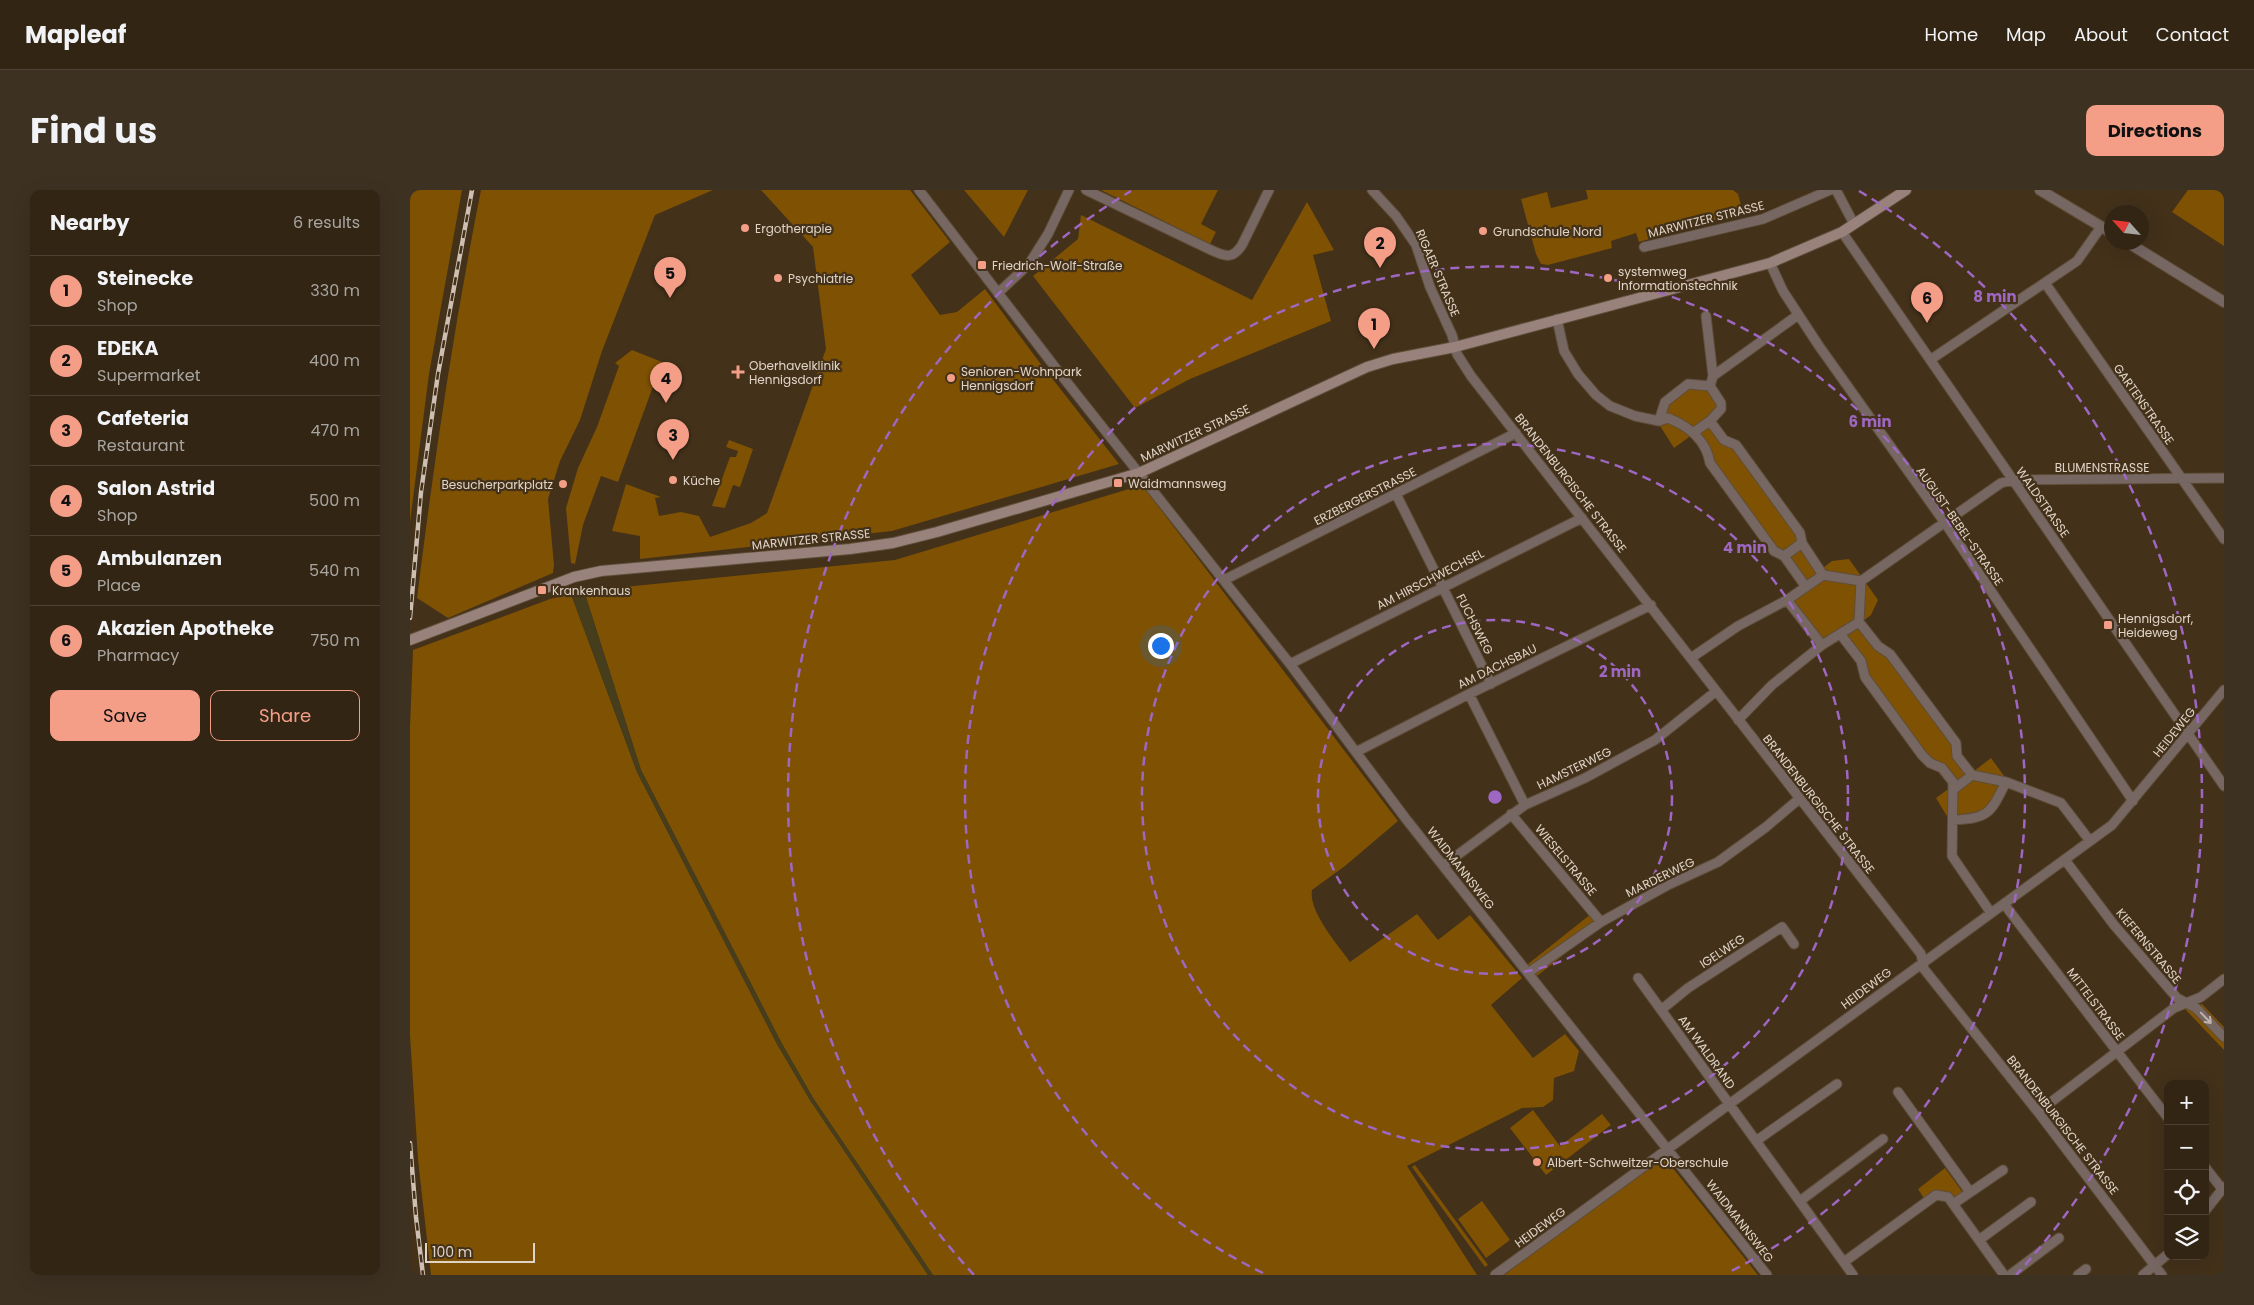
<!DOCTYPE html>
<meta charset="utf-8">
<style>
:root{--surface:#322514;--page:#3d3122;--text:#f1f3f6;--muted:#a8a5a0;--line:#4d4234;--accent:#f49e88}
body{margin:0;font-family:Poppins,sans-serif;background:var(--page);color:var(--text)}
.controls{position:absolute;right:15px;bottom:15px;display:grid;overflow:hidden;border-radius:10px;box-shadow:0 5px 20px #0002}
.controls button{width:45px;height:45px;display:grid;place-items:center;padding:0;border:0;border-bottom:1px solid var(--line);background:var(--surface);color:var(--text);font:25px sans-serif}
.compass{position:absolute;left:1694px;top:15px;width:45px;height:45px;border-radius:50%;background:var(--surface);box-shadow:0 5px 20px #0002;rotate:297deg}
.scale{position:absolute;left:15px;bottom:12px;width:110px;box-sizing:border-box;padding-left:5px;border:2px solid #e0d4c7;border-top:0;font-size:14px;line-height:18px;white-space:nowrap;color:#e0d4c7;-webkit-text-stroke:4px #43311a;paint-order:stroke}
.you{position:absolute;left:750px;top:455px;width:18px;height:18px;margin:-12px;border:4px solid #fff;border-radius:50%;background:#1a73e8;box-shadow:0 0 0 8px #1a73e833}
.badge{display:grid;place-items:center;width:32px;height:32px;border-radius:50%;background:var(--accent);color:#111;font-size:16px;font-weight:700}
.pin{position:absolute;translate:-50% -41px;filter:drop-shadow(0 1px 2px #0008)}
.pin::after{content:'';position:absolute;top:26px;width:18px;height:15px;background:inherit;clip-path:polygon(0 0,100% 0,50% 100%)}
.list{margin:0;padding:0;list-style:none}
h2{display:flex;justify-content:space-between;align-items:center;height:65px;margin:0;padding:0 20px;font-size:21px}
h2 small{font-size:16px;font-weight:400;color:var(--muted)}
.list li{display:grid;grid-template-columns:32px 1fr auto;gap:15px;align-items:center;box-sizing:border-box;height:70px;padding:0 20px;border-top:1px solid var(--line)}
.list b{display:block;font-size:19px;white-space:nowrap}
.list p{margin:0;font-size:16px;white-space:nowrap;color:var(--muted)}
.list em{font-size:16px;font-style:normal;color:var(--muted)}
.actions{display:flex;gap:10px;padding:15px 20px}
.actions a{flex:1;padding:11px 0;border:1px solid var(--accent);border-radius:10px;text-align:center;font-size:18px;color:var(--accent)}
.actions .main{background:var(--accent);color:#111}
.icon{flex:none;width:28px;height:28px;fill:none;stroke:currentColor;stroke-width:2;stroke-linecap:round;stroke-linejoin:round}
.map{position:relative;flex:none;width:1814px;height:1085px;overflow:hidden;border-radius:10px}
header{display:flex;align-items:center;gap:30px;box-sizing:border-box;height:70px;padding:0 25px;background:var(--surface);border-bottom:1px solid var(--line)}
header strong{font-size:24px}
nav{display:flex;gap:28px;margin-inline-start:auto;font-size:18px}
.intro{display:flex;align-items:center;justify-content:space-between;box-sizing:border-box;height:120px;padding:0 30px}
h1{margin:0;font-size:35px}
.button{padding:12px 22px;border-radius:10px;background:var(--accent);color:#111;font-size:18px;font-weight:700}
main{display:flex;gap:30px;padding:0 30px}
aside{flex:1;background:var(--surface);border-radius:10px;box-shadow:0 5px 20px #0002}
.map>svg:first-child{display:block}
.green{fill:#7e5103}
.sand{fill:#453d1c}
.lines{fill:none;stroke-linecap:round;stroke-linejoin:round}
.minor-casing{stroke:#5f4e39;stroke-width:11}
.tertiary-casing{stroke:#5f4e39;stroke-width:12}
.secondary-casing{stroke:#5f4e39;stroke-width:12}
.minor{stroke:#766763;stroke-width:9}
.tertiary{stroke:#766763;stroke-width:10}
.secondary{stroke:#99827c;stroke-width:10}
.rail-casing{stroke:#cdc0b2;stroke-width:4.5}
.rail{stroke:#43311a;stroke-width:2.5;stroke-dasharray:8;stroke-linecap:butt}
.oneway{stroke:#c0b3a9}
.ring{fill:none;stroke:#9e67c2;stroke-width:2.5;stroke-dasharray:9 6}
.poi-dot{fill:#f49e88;stroke:#43311a;stroke-width:2}
.labels{text-anchor:middle;dominant-baseline:central;stroke-width:4.5;stroke-linejoin:round;paint-order:stroke}
.street-label{font-size:12px;fill:#e0d4c7;stroke:#43311a}
.poi-label{font-size:12px;fill:#e0d4c7;stroke:#43311a;text-anchor:start}
.centre{fill:#9e67c2;stroke:#43311a;stroke-width:2.5}
.ring-label{font-size:15px;text-anchor:middle;font-weight:bold;fill:#9e67c2;stroke:#43311a;stroke-width:4.5;stroke-linejoin:round;paint-order:stroke}
</style>
<header>
<strong>Mapleaf</strong>
<nav><a>Home</a><a>Map</a><a>About</a><a>Contact</a></nav>
</header>
<div class="intro"><h1>Find us</h1><a class="button">Directions</a></div>
<main>
<aside>
<h2>Nearby<small>6 results</small></h2>
<ul class="list">
<li><span class="badge">1</span><div><b>Steinecke</b><p>Shop</p></div><em>330 m</em></li>
<li><span class="badge">2</span><div><b>EDEKA</b><p>Supermarket</p></div><em>400 m</em></li>
<li><span class="badge">3</span><div><b>Cafeteria</b><p>Restaurant</p></div><em>470 m</em></li>
<li><span class="badge">4</span><div><b>Salon Astrid</b><p>Shop</p></div><em>500 m</em></li>
<li><span class="badge">5</span><div><b>Ambulanzen</b><p>Place</p></div><em>540 m</em></li>
<li><span class="badge">6</span><div><b>Akazien Apotheke</b><p>Pharmacy</p></div><em>750 m</em></li>
</ul>
<div class="actions"><a class="main">Save</a><a>Share</a></div>
</aside>
<div class="map">
<svg width="1814" height="1085" viewBox="0 0 1814 1085">
<rect width="100%" height="100%" fill="#43311a"/>
<path class="green" d="M0,0H52L19,184L0,332Z
M71,0H303L245,25L192,161L170,230L150,271L138,309L144,375L143,383L38,428L7,408C24,271 44,135 71,0Z
M351,0H500L540,52L501,85L530,125L547,122L575,99L627,169L709,274L482,341L230,369V346L202,341L216,294L251,307L245,308L249,326L271,322L289,326L300,347L341,333L357,323L416,159L403,57Z
M554,0H618L594,47Z
M691,0H808L791,34L806,42L800,54Z
M1176,0H1323L1328,4L1333,22L1229,52L1226,43L1201,51L1202,58L1138,75L1131,74L1126,64L1111,9L1137,2L1141,18L1178,9Z
M1778,0H1814V56L1762,22Z
M897,12L924,60L903,65L921,131L780,189L725,218L623,86L668,49L671,25L842,110Z
M222,160L252,172L208,292L191,286L173,335L165,374L161,373L156,318L168,278L187,237L209,176L205,173Z
M1299,190L1314,212L1304,229L1315,247L1328,251L1394,339V350L1414,377L1422,371L1439,369L1468,410L1461,425L1453,431L1550,565L1564,581L1581,568L1600,594C1583,628 1579,632 1541,633L1526,608L1541,597L1530,581L1518,576L1430,448L1411,461L1372,408L1390,395L1282,245L1264,258L1245,228L1252,210L1276,192Z
M319,250L343,259L330,297L323,295L315,318L302,316L320,267H326L328,261L316,257Z
M732,295L988,631L935,676L902,700C898,721 928,755 940,772L1007,724L1028,750L1060,725L1112,788L1081,815L1123,868L1155,844L1169,861L1164,881L1144,888L1143,910L1133,917L1112,918L997,976L1067,1085H523L403,908L371,852L231,580L174,401L485,370Z
M161,404L227,582L367,854L400,910L518,1085H21L8,970L0,845V537L3,460L140,409Z
M1186,720L1195,732L1127,786L1118,774Z
M1792,814L1814,837V860L1775,819Z
M1123,920L1150,956L1192,924L1201,935L1136,985L1100,938Z
M1254,967L1348,1085H1094Z
M1005,975L1078,1075L1075,1077L1002,977Z
M1535,978L1554,1004L1544,1011L1539,1005L1515,1010L1508,999Z
M1072,1011L1100,1050L1076,1068L1048,1029Z"/>
<path class="sand" d="M174,401L231,580L371,852L403,908L523,1085H518L400,910L367,854L227,582L161,404Z"/>
<g class="lines">
<g class="minor-casing">
<path id="minor" d="M509,0L648,181L880,474L996,629L1357,1085
M676,0L801,60C816,67 823,69 832,55L859,0
M962,0L986,26L1006,55L1020,97L1042,145L1047,164L1061,186L1511,764L1514,779L1628,922L1752,1085
M1426,0L1444,34
M1432,42L1814,596
M1234,57L1353,29L1420,0
M1360,73L1373,101L1409,156L1535,333L1723,611
M1635,93L1814,349
M588,103L619,74L638,44L659,0
M1388,125L1303,186L1300,196L1311,213V219L1300,231L1314,250L1326,255L1390,343L1392,353L1413,385
M1296,126L1303,186
M1147,129L1154,161L1168,184L1186,205L1200,216L1225,226L1249,231L1258,228C1280,237 1296,250 1300,273L1364,361L1374,366L1396,397
M1520,170L1667,71L1691,37
M1249,231L1255,212L1278,194L1300,196
M1284,242L1300,231
M986,304L1081,494
M1374,366L1392,353
M814,390L1106,243
M1451,391L1591,293L1603,290L1814,288
M1377,410L1412,455
M1449,432L1468,456L1480,464L1546,553L1547,566L1562,585L1596,592L1651,613L1680,651
M1431,445L1451,471L1455,487L1512,565L1520,573L1532,578L1543,592L1542,666L1581,723
M1281,468L1328,436L1377,410L1413,385L1451,391
M880,474L1172,328
M1059,504L1115,615
M1328,530L1362,495L1412,455L1449,432L1451,391
M946,562L1059,504L1241,415
M1544,599L1562,585
M1101,624L1191,732
M1543,630C1579,628 1580,624 1596,592
M1655,670L1704,735L1767,808L1786,818L1814,847
M1034,675L1115,615L1175,588L1245,550L1305,502
M1594,714L1758,928
M1118,783L1191,732L1258,695L1308,672L1356,637L1389,609
M1228,788L1443,1085
M1251,820L1278,798L1372,737L1384,754
M1488,902L1560,1002
M1628,922L1764,818L1791,807L1814,789
M1346,951L1427,894
M1795,977L1812,999
M1390,1011L1473,949
M1543,1014L1593,980
M1795,1021L1814,997
M1569,1050L1621,1012
M1434,1072L1526,1005L1538,1007L1594,1085
M1085,1085L1702,635L1814,500
M1600,1085L1649,1048
M1668,1085L1676,1079
M1733,1085L1758,1064"/>
</g>
<g class="tertiary-casing">
<path id="tertiary" d="M1630,0L1702,43
M1717,52L1814,112"/>
</g>
<g class="secondary-casing">
<path id="secondary" d="M0,450L164,387L191,381L440,359L483,353L527,342L729,283L957,177L983,169L1045,157L1360,73L1432,42L1496,0"/>
</g>
<use href="#minor" class="minor"/>
<use href="#tertiary" class="tertiary"/>
<use href="#secondary" class="secondary"/>
<g class="rail-casing">
<path id="rail" d="M0,428L11,302L28,184L62,0
M0,953L6,1027L13,1085"/>
</g>
<use href="#rail" class="rail"/>
</g>
<defs><path id="oneway-shaft" d="M-6 0H5M1.5-3L5.5 0L1.5 3" fill="none" stroke-width="1.6" stroke-linecap="round" stroke-linejoin="round" transform="scale(1.25)"/></defs>
<use class="oneway" href="#oneway-shaft" transform="translate(1796 828) rotate(46)"/>
<g class="ring">
<circle cx="1085" cy="607" r="177"/>
<circle cx="1085" cy="607" r="353"/>
<path d="M853 1083A530 530 0 1 1 1317 1083"/>
<path d="M564 1085A707 707 0 0 1 721 1M1449 1A707 707 0 0 1 1606 1085"/>
</g>
<g class="poi-dot">
<circle cx="335" cy="38" r="5"/>
<circle cx="1073" cy="41" r="5"/>
<rect x="567" y="70" width="10" height="10" rx="2.5"/>
<circle cx="368" cy="88" r="5"/>
<circle cx="1198" cy="88" r="5"/>
<path d="M325.5 174.5h5v5h5v5h-5v5h-5v-5h-5v-5h5z"/>
<circle cx="541" cy="188" r="5"/>
<circle cx="263" cy="290" r="5"/>
<rect x="703" y="288" width="10" height="10" rx="2.5"/>
<circle cx="153" cy="294" r="5"/>
<rect x="127" y="395" width="10" height="10" rx="2.5"/>
<rect x="1693" y="430" width="10" height="10" rx="2.5"/>
<circle cx="1127" cy="972" r="5"/>
</g>
<g class="labels">
<g class="street-label">
<text transform="translate(1296 29) rotate(-14)">MARWITZER STRASSE</text>
<text transform="translate(1028 83) rotate(67)">RIGAER STRASSE</text>
<text transform="translate(1734 214) rotate(55)">GARTENSTRASSE</text>
<text transform="translate(785 243) rotate(-25)">MARWITZER STRASSE</text>
<text x="1692" y="277">BLUMENSTRASSE</text>
<text transform="translate(1161 293) rotate(52)">BRANDENBURGISCHE STRASSE</text>
<text transform="translate(955 306) rotate(-27)">ERZBERGERSTRASSE</text>
<text transform="translate(1633 312) rotate(55)">WALDSTRASSE</text>
<text transform="translate(1550 336) rotate(55)">AUGUST-BEBEL-STRASSE</text>
<text transform="translate(401 349) rotate(-6)">MARWITZER STRASSE</text>
<text transform="translate(1020 389) rotate(-27)">AM HIRSCHWECHSEL</text>
<text transform="translate(1065 434) rotate(63)">FUCHSWEG</text>
<text transform="translate(1087 476) rotate(-26)">AM DACHSBAU</text>
<text transform="translate(1764 542) rotate(-51)">HEIDEWEG</text>
<text transform="translate(1164 578) rotate(-26)">HAMSTERWEG</text>
<text transform="translate(1409 614) rotate(52)">BRANDENBURGISCHE STRASSE</text>
<text transform="translate(1156 670) rotate(50)">WIESELSTRASSE</text>
<text transform="translate(1051 678) rotate(52)">WAIDMANNSWEG</text>
<text transform="translate(1250 687) rotate(-26)">MARDERWEG</text>
<text transform="translate(1739 756) rotate(50)">KIEFERNSTRASSE</text>
<text transform="translate(1312 761) rotate(-33)">IGELWEG</text>
<text transform="translate(1456 798) rotate(-37)">HEIDEWEG</text>
<text transform="translate(1686 814) rotate(53)">MITTELSTRASSE</text>
<text transform="translate(1297 862) rotate(54)">AM WALDRAND</text>
<text transform="translate(1653 935) rotate(52)">BRANDENBURGISCHE STRASSE</text>
<text transform="translate(1330 1031) rotate(52)">WAIDMANNSWEG</text>
<text transform="translate(1130 1037) rotate(-36)">HEIDEWEG</text>
</g>
<g class="poi-label">
<text x="345" y="38">Ergotherapie</text>
<text x="1083" y="41">Grundschule Nord</text>
<text x="582" y="75">Friedrich-Wolf-Straße</text>
<text x="1208" y="81">systemweg<tspan x="1208" dy="14">Informationstechnik</tspan></text>
<text x="378" y="88">Psychiatrie</text>
<text x="339" y="175">Oberhavelklinik<tspan x="339" dy="14">Hennigsdorf</tspan></text>
<text x="551" y="181">Senioren-Wohnpark<tspan x="551" dy="14">Hennigsdorf</tspan></text>
<text x="273" y="290">Küche</text>
<text x="718" y="293">Waidmannsweg</text>
<text x="143" y="294" text-anchor="end">Besucherparkplatz</text>
<text x="142" y="400">Krankenhaus</text>
<text x="1708" y="428">Hennigsdorf,<tspan x="1708" dy="14">Heideweg</tspan></text>
<text x="1137" y="972">Albert-Schweitzer-Oberschule</text>
</g>
</g>
<circle cx="1085" cy="607" r="8" class="centre"/>
<g class="ring-label">
<text x="1585" y="112">8 min</text>
<text x="1460" y="237">6 min</text>
<text x="1335" y="363">4 min</text>
<text x="1210" y="487">2 min</text>
</g>
</svg>
<div class="controls">
<button>+</button>
<button>−</button>
<button><svg class="icon" aria-label="locate" viewBox="0 0 24 24"><circle cx="12" cy="12" r="6"/><path d="M12 2v4M12 18v4M2 12h4M18 12h4"/></svg></button>
<button><svg class="icon" aria-label="layers" viewBox="0 0 24 24"><path d="M12 4l9 5-9 5-9-5zM3 14l9 5 9-5"/></svg></button>
</div>
<svg class="compass" viewBox="-18 -18 36 36"><path d="M0-13l5 13h-10z" fill="#e53935"/><path d="M0 13l5-13h-10z" fill="#a8a5a0"/></svg>
<div class="scale">100 m</div>
<div class="you"></div>
<div class="pin badge" style="left:964px;top:159px">1</div>
<div class="pin badge" style="left:970px;top:78px">2</div>
<div class="pin badge" style="left:263px;top:270px">3</div>
<div class="pin badge" style="left:256px;top:213px">4</div>
<div class="pin badge" style="left:260px;top:108px">5</div>
<div class="pin badge" style="left:1517px;top:133px">6</div>
</div>
</main>
